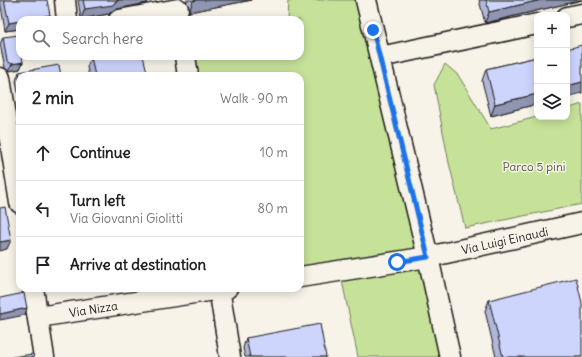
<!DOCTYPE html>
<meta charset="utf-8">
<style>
:root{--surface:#fff;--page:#f2f2f2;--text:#202124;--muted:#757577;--line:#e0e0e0}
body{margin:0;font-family:Delius,sans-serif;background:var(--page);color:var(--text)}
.controls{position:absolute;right:12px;top:12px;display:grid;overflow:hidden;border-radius:8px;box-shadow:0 2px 10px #0003}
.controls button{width:36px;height:36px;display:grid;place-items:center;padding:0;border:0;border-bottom:1px solid var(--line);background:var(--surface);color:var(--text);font:20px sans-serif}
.stop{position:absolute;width:12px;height:12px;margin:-9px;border:3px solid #1a73e8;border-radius:50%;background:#fff}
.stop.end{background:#1a73e8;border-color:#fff;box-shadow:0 1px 4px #0008}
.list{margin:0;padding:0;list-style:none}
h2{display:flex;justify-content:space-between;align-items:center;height:52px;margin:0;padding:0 16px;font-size:17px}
h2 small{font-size:13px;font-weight:400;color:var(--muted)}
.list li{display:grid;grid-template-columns:26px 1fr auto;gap:12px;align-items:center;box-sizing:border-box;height:56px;padding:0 16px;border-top:1px solid var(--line)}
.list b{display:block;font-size:15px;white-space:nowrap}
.list p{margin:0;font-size:13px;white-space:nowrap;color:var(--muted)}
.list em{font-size:13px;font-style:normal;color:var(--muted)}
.icon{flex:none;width:22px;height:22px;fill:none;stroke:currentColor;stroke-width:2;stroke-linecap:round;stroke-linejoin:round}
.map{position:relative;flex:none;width:582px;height:357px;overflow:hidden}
.search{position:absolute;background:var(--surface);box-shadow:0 2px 10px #0003;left:16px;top:16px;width:288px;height:44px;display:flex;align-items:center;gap:10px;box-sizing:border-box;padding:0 14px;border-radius:12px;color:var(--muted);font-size:15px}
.panel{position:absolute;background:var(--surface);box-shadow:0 2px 10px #0003;left:16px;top:72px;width:288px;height:220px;border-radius:12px}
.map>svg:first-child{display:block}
.green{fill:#c6e299;stroke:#717f5a}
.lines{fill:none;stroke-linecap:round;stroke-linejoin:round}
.minor-casing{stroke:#1c1c1c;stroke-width:23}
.minor{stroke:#f7f3e8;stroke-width:20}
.wall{fill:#b0b7da;stroke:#1c1c1c}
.shaded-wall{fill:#9095b1;stroke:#1c1c1c}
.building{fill:#cdd5fd;stroke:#1c1c1c}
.route{stroke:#1a73e8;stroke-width:5}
.labels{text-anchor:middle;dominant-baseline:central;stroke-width:3;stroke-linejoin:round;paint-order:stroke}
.park-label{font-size:12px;fill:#4f5742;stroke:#f7f3e8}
.street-label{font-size:12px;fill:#1c1c1c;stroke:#f7f3e8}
</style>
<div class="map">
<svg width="582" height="357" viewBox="0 0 582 357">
<rect width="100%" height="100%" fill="#f7f3e8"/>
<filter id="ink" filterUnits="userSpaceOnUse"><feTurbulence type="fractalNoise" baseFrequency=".025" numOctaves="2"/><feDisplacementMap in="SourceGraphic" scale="8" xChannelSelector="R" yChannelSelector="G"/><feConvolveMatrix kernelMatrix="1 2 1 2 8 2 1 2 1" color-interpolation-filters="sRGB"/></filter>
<g filter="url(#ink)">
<path class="green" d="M288,0H357L428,257L398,262L421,270L440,357H358L340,271L300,277V76H188L186,60L212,56H300V20H287Z
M445,64L458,75L491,129L537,117H567V109L582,104V204L465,228L449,163L434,85Z"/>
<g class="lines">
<g class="minor-casing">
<g id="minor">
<path d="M65,0L67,20"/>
<path d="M366,0L428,257L450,357"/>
<path d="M567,17L582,14"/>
<path d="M119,20L178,9"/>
<path d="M185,56L188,76"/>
<path d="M380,57L537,24"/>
<path d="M0,78L20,203"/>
<path id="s1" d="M300,277L428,257L582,223"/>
<path d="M33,288L44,357"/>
<path d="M219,288L230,357"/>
<path id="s2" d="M38,317L227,288"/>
</g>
</g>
<use href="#minor" class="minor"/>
</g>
<path class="wall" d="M0,0H47L20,20V29L5,31Z
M78,0H148L147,3L117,9L112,11L109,14L81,19Z
M186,0H252L189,12V7Z
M479,0H582L485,23Z
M3,37L23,62L20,69L9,71L5,68L0,44Z
M91,57L148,76H89L87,67Z
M537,57V104L491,116L482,81L486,69Z
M19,72L20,76V103L16,81Z
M489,300L582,357H496L485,311Z
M246,338L326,357H245L243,348Z"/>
<path class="shaded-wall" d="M119,0H148L147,3L117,9L112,11L109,14L81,19L85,9L115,2Z
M197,0H252L189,12L193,1Z
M541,0H582L485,23L489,12Z
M50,15L48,20H24Z
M20,21V29L5,31L9,23Z
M23,62L20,69L9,71L12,64Z
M582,82V93L567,97V86Z
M537,94V104L491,116L495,104Z
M11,240L7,249L0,251V242Z
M27,308L25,315L0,320V314Z"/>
<path class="building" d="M4,0H47L50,15L24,20H20V21L9,23Z
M83,0H119L115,2L113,5L85,9Z
M486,0H541L489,12Z
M19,35L20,44V56H22L23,62L12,64L7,61L3,37Z
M582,45V82L567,86V49Z
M98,56H143L148,76H95L91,57Z
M537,57V94L495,104L486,69Z
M59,65L61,76H20V79L19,72Z
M5,207L11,240L0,242V208Z
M576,278L582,303V357H503L489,300Z
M24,293L27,308L0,314V298Z
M320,324L326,357H250L246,338Z
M33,354L34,357H12Z"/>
</g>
<g class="lines" filter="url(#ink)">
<path class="route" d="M373,30L428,257L397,262"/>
</g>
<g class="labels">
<g class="park-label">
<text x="534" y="166">Parco 5 pini</text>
</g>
<g class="street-label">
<text stroke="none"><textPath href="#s1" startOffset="208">Via Luigi Einaudi</textPath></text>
<text stroke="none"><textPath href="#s2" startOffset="56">Via Nizza</textPath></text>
</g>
</g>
</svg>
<div class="controls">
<button>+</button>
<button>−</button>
<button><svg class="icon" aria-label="layers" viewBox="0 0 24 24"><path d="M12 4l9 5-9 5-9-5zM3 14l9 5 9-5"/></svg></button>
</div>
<div class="stop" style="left:397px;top:262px"></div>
<div class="stop end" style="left:373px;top:30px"></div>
<div class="search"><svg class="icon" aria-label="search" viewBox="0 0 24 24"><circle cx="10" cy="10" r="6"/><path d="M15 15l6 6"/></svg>Search here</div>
<section class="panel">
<h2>2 min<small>Walk · 90 m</small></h2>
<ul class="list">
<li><svg class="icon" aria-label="ahead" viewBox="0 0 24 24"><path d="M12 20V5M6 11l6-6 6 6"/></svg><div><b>Continue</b></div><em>10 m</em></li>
<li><svg class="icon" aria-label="left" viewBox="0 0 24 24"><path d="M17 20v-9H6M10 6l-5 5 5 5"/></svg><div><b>Turn left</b><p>Via Giovanni Giolitti</p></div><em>80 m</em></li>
<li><svg class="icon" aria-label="arrive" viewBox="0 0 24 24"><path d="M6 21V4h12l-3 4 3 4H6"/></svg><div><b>Arrive at destination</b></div></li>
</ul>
</section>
</div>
